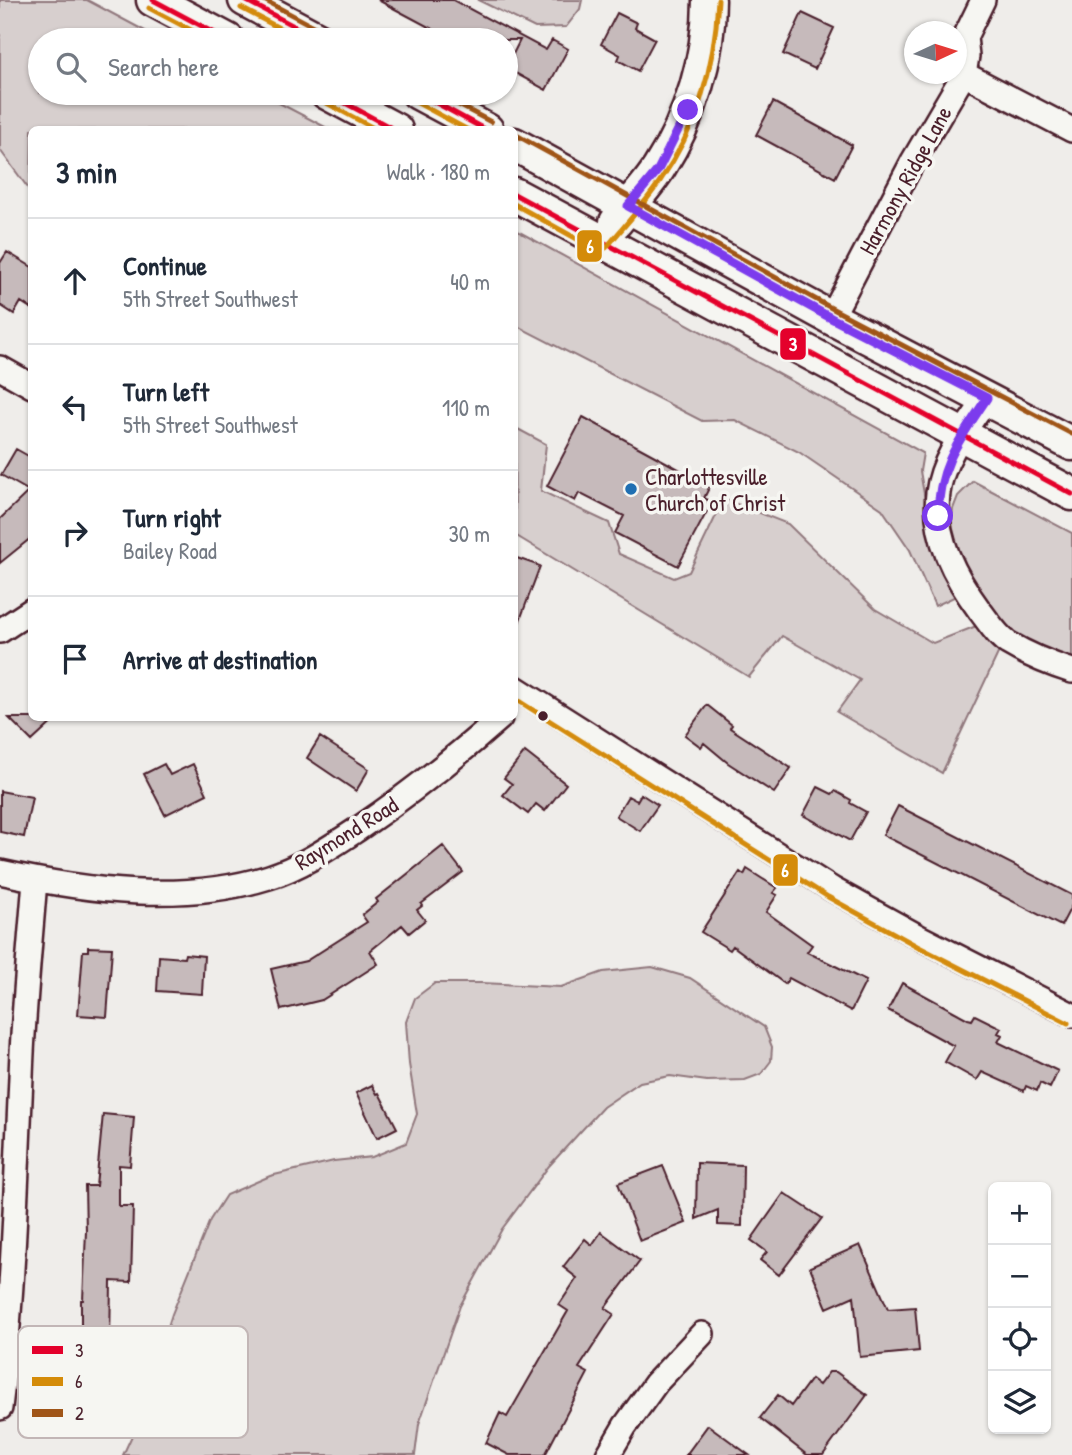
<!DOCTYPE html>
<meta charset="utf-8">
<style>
:root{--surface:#fff;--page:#f6f6f7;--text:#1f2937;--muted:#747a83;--line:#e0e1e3}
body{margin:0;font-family:"Patrick Hand",sans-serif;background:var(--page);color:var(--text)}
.controls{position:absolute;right:21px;bottom:21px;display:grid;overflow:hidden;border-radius:10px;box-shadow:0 2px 5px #0004}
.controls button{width:63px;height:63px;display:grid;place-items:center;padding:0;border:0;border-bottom:2px solid var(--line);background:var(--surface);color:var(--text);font:35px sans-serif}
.compass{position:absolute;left:904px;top:21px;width:63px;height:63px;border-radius:50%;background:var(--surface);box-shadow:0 2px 5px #0004;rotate:86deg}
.stop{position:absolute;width:21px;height:21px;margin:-16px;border:5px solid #7c3aed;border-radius:50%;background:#fff}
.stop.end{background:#7c3aed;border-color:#fff;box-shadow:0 2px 7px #0008}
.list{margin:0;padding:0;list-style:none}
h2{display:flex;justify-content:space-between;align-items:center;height:91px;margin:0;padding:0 28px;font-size:30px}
h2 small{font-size:23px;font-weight:400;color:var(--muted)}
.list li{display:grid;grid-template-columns:46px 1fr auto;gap:21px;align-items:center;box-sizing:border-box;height:126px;padding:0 28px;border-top:2px solid var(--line)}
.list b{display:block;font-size:26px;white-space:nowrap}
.list p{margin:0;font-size:23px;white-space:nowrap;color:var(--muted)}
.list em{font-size:23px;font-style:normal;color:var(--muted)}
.icon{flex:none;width:38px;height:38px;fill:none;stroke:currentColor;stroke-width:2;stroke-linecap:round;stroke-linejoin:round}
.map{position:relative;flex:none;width:1072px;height:1455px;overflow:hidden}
.search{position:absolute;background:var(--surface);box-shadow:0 2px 5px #0004;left:28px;top:28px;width:490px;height:77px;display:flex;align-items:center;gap:18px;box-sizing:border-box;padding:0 24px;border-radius:38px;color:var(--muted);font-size:26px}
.panel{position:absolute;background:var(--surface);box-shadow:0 2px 5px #0004;left:28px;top:126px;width:490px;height:595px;border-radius:10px}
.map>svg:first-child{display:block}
.green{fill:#d7cfce;stroke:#90777c;stroke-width:2}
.building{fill:#c6babb;stroke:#4a1f2b;stroke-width:2}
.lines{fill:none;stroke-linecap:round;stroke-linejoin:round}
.street-casing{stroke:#4a1f2b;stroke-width:28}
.secondary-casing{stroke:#4a1f2b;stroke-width:37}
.street{stroke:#f6f6f2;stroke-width:23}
.secondary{stroke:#f6f6f2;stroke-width:32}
.bus-1-casing{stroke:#f6f6f2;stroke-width:10}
.bus-2-casing{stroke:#f6f6f2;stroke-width:10}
.bus-3-casing{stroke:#f6f6f2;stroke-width:10}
.bus-1{stroke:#e4002b;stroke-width:5}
.bus-2{stroke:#d48b09;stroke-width:5}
.bus-3{stroke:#a05518;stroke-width:5}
.route{stroke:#7c3aed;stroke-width:9}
.poi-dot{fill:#1f6fb2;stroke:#f6f6f2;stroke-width:2.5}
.bus-dot{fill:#4a1f2b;stroke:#f6f6f2;stroke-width:2.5}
.labels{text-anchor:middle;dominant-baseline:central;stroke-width:7;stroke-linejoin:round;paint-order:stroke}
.street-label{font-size:23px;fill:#4a1f2b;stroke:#f6f6f2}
.poi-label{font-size:23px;fill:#4a1f2b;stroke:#f6f6f2;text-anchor:start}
.key{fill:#f6f6f2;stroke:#c2b6b6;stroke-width:2}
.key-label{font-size:19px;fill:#4a1f2b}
.line-badge{stroke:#f6f6f2;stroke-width:2.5}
.badge-label{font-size:19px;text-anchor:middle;font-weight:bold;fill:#fff}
</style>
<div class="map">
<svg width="1072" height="1455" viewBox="0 0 1072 1455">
<rect width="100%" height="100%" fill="#efedea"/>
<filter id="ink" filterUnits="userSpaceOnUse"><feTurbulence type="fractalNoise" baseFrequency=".0143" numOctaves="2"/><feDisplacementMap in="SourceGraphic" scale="14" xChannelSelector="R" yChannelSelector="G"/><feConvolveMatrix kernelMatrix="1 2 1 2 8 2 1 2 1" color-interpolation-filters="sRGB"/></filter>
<g filter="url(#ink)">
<path class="green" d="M0,0H87L162,40H40V93H260L329,129L32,130L31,192L0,150Z
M478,0H582L580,9L566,27L535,28Z
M514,229L923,453L920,471L933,546L956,596L935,606L910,550L882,509L799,452L735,420L702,421L515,325Z
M514,427L546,444L541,491L609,523L619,554L674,578L689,572L724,499L788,524L875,609L933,643L979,625L1002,645L942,773L837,712L860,680L782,636L749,677L515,535Z
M973,481L1072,533V662L1018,642L972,586L950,532L953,509L958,496Z
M652,967L690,978L764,1027L772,1047L771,1061L761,1074L745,1080L707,1081L670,1076L640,1082L603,1107L549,1166L502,1229L460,1306L419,1424L415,1455H123L136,1427L172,1314L210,1220L226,1195L270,1176L334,1161L372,1157L406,1143L417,1114L409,1064L406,1022L415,998L435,983H482L561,987L603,972Z"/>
<path class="building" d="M378,0H453L546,50L552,40L568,49L546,90L506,68L520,40H453Z
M617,13L637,23L635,28L655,39L638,71L618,60L620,55L601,44Z
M802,13L834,28L815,69L783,54Z
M773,102L852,145L835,178L756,135Z
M7,252L32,267V309L21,302L14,314L0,305V263Z
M583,417L710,486L704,498L712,502L678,566L615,533L624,516L579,493L575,501L547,486Z
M16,449L32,458V537L0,563V519L29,491L1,475Z
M514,557L540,566L517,628L514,627Z
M707,705L732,725L730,728L791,768L774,793L728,763L704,743L701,747L685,735Z
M9,718H57L32,741Z
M320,737L369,769L356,791L307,758Z
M525,752L566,784L545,811L536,804L528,814L503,795L512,784L504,778Z
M164,764L170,775L193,764L207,794L165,815L144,774Z
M818,787L832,794L835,791L851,800L850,803L866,812L850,841L803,815Z
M0,791L32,797L24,837L0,832Z
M641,794L658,805L640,831L616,816L628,796L637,801Z
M898,806L1072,895V905L1061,926L883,835Z
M443,846L463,872L421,904L422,906L417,910L425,920L409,933L402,925L370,951L378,964L322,1000L281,1010L271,969L306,961L367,922L362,915L378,902L376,899Z
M747,869L777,888L773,893L777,895L766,912L812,945L807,952L866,981L851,1011L789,978L785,984L733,946L730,950L701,932L740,872L744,875Z
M88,947L112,948L107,1017L78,1015L83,951H88Z
M185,954L204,956L202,994L157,991L159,956L184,958Z
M902,983L968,1019L972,1020L975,1015L1001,1028L998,1033L1002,1035L998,1042L1058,1071L1050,1088L1040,1083L1037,1091L1026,1086L1024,1091L982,1072L977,1080L945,1062L954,1046L888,1010Z
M372,1085L377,1094L379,1093L397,1128L377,1138L356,1093Z
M103,1114L134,1117L130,1166L119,1165V1206H133L131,1282L111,1281L110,1345H81V1300H83L86,1231L85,1186H96Z
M697,1163L743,1165L742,1226L718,1225V1210L696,1219Z
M663,1166L686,1223L640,1241L618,1183Z
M784,1193L822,1218L779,1275L760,1260L767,1252L751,1240Z
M601,1232L640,1261L605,1308L614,1314L579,1368L588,1373L545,1455H509L486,1443L500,1413L507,1417L568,1311L559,1305L577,1278L563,1267L585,1239L592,1245Z
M860,1245L888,1309L915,1307L919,1351L860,1357L854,1296L827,1308L810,1267Z
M829,1372H836L867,1395L823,1455H807L760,1418L778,1395L791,1406L811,1379L819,1385Z
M708,1425L749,1455H686Z"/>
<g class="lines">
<g class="street-casing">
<path id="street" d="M964,74L1072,130
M831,318L913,161L964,74L967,56L965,37L983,0
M0,368L32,386
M987,398C968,426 942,458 938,493C933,537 955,577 980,611C988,621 997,636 1008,643C1028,655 1050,664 1072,671
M0,631L32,610
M514,687L832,889L921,938L1072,1015
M0,872C86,891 183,904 269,877C301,867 329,848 358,829C408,795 455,758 500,718
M0,1408C13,1298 16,1188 21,1077C23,1011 30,946 35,880
M608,1455L625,1426L656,1383L702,1334"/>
</g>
<g class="secondary-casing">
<path id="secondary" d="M153,0L228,40
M245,0L320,40
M327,93L396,130
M418,93L487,130
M514,144L831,318L1072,444
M514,194L1072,494
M616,222C630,204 647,187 659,168C691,118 709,58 709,0"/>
</g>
<use href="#street" class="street"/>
<use href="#secondary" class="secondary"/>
<g class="bus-1-casing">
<path id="bus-1" d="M153,0L228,40
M245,0L320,40
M327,93L395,130
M418,93L486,130
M514,194L1072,494"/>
</g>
<g class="bus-2-casing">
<path id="bus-2" d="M149,8L210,40
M241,8L302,40
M323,101L377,130
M414,101L468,130
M514,204L597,250L606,248C624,226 644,205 660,181C698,127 715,66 718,0
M514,698L828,897L917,946L1068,1023"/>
</g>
<g class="bus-3-casing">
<path id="bus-3" d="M264,0L324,32
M436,93L491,122
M518,136L835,310L1072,434"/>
</g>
<use href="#bus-1" class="bus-1"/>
<use href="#bus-2" class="bus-2"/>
<use href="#bus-3" class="bus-3"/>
</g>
</g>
<g class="lines" filter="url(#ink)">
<path class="route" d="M688,110L658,170L628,206L831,318L987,398C960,439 938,466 938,516"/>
</g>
<circle class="poi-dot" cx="631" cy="489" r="7"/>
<circle class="bus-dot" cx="543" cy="716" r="6"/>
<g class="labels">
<g class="street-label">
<text transform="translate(905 180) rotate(-61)">Harmony Ridge Lane</text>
<text transform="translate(346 833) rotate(-32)">Raymond Road</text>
</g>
<g class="poi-label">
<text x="645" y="476">Charlottesville<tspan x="645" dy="26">Church of Christ</tspan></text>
</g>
</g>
<rect x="18" y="1326" width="230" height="112" rx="10" class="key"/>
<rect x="32" y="1346" width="31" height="8" fill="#e4002b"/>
<rect x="32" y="1377" width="31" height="9" fill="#d48b09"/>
<rect x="32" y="1409" width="31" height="8" fill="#a05518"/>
<g class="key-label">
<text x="75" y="1357">3</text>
<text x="75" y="1388">6</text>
<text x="75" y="1420">2</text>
</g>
<g class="line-badge">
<rect x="576" y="229" width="27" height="34" rx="7" fill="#d48b09"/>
<rect x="779" y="327" width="28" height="34" rx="7" fill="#e4002b"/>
<rect x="772" y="853" width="27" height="34" rx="7" fill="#d48b09"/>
</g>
<g class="badge-label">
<text x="590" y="253">6</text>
<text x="793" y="351">3</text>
<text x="785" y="877">6</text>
</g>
</svg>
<div class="controls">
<button>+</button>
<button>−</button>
<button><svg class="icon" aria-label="locate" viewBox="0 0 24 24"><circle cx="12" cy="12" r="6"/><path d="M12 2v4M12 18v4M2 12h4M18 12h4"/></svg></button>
<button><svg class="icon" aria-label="layers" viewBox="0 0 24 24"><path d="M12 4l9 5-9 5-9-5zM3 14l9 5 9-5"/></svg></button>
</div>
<svg class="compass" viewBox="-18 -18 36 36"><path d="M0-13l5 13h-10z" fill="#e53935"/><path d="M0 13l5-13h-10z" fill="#747a83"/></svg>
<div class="stop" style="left:938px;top:516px"></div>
<div class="stop end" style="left:688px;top:110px"></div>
<div class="search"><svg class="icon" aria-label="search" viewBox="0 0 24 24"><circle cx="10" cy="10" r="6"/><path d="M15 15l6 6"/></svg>Search here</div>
<section class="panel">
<h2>3 min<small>Walk · 180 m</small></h2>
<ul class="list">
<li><svg class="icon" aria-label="ahead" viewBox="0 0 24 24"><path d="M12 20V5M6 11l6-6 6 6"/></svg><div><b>Continue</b><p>5th Street Southwest</p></div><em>40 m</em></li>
<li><svg class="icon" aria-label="left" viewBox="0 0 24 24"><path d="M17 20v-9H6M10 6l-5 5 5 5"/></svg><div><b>Turn left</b><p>5th Street Southwest</p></div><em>110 m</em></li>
<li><svg class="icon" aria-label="right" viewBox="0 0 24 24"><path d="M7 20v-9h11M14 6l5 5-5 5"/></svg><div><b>Turn right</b><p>Bailey Road</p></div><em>30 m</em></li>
<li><svg class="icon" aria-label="arrive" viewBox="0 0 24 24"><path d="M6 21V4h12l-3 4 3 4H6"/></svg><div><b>Arrive at destination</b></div></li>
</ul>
</section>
</div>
